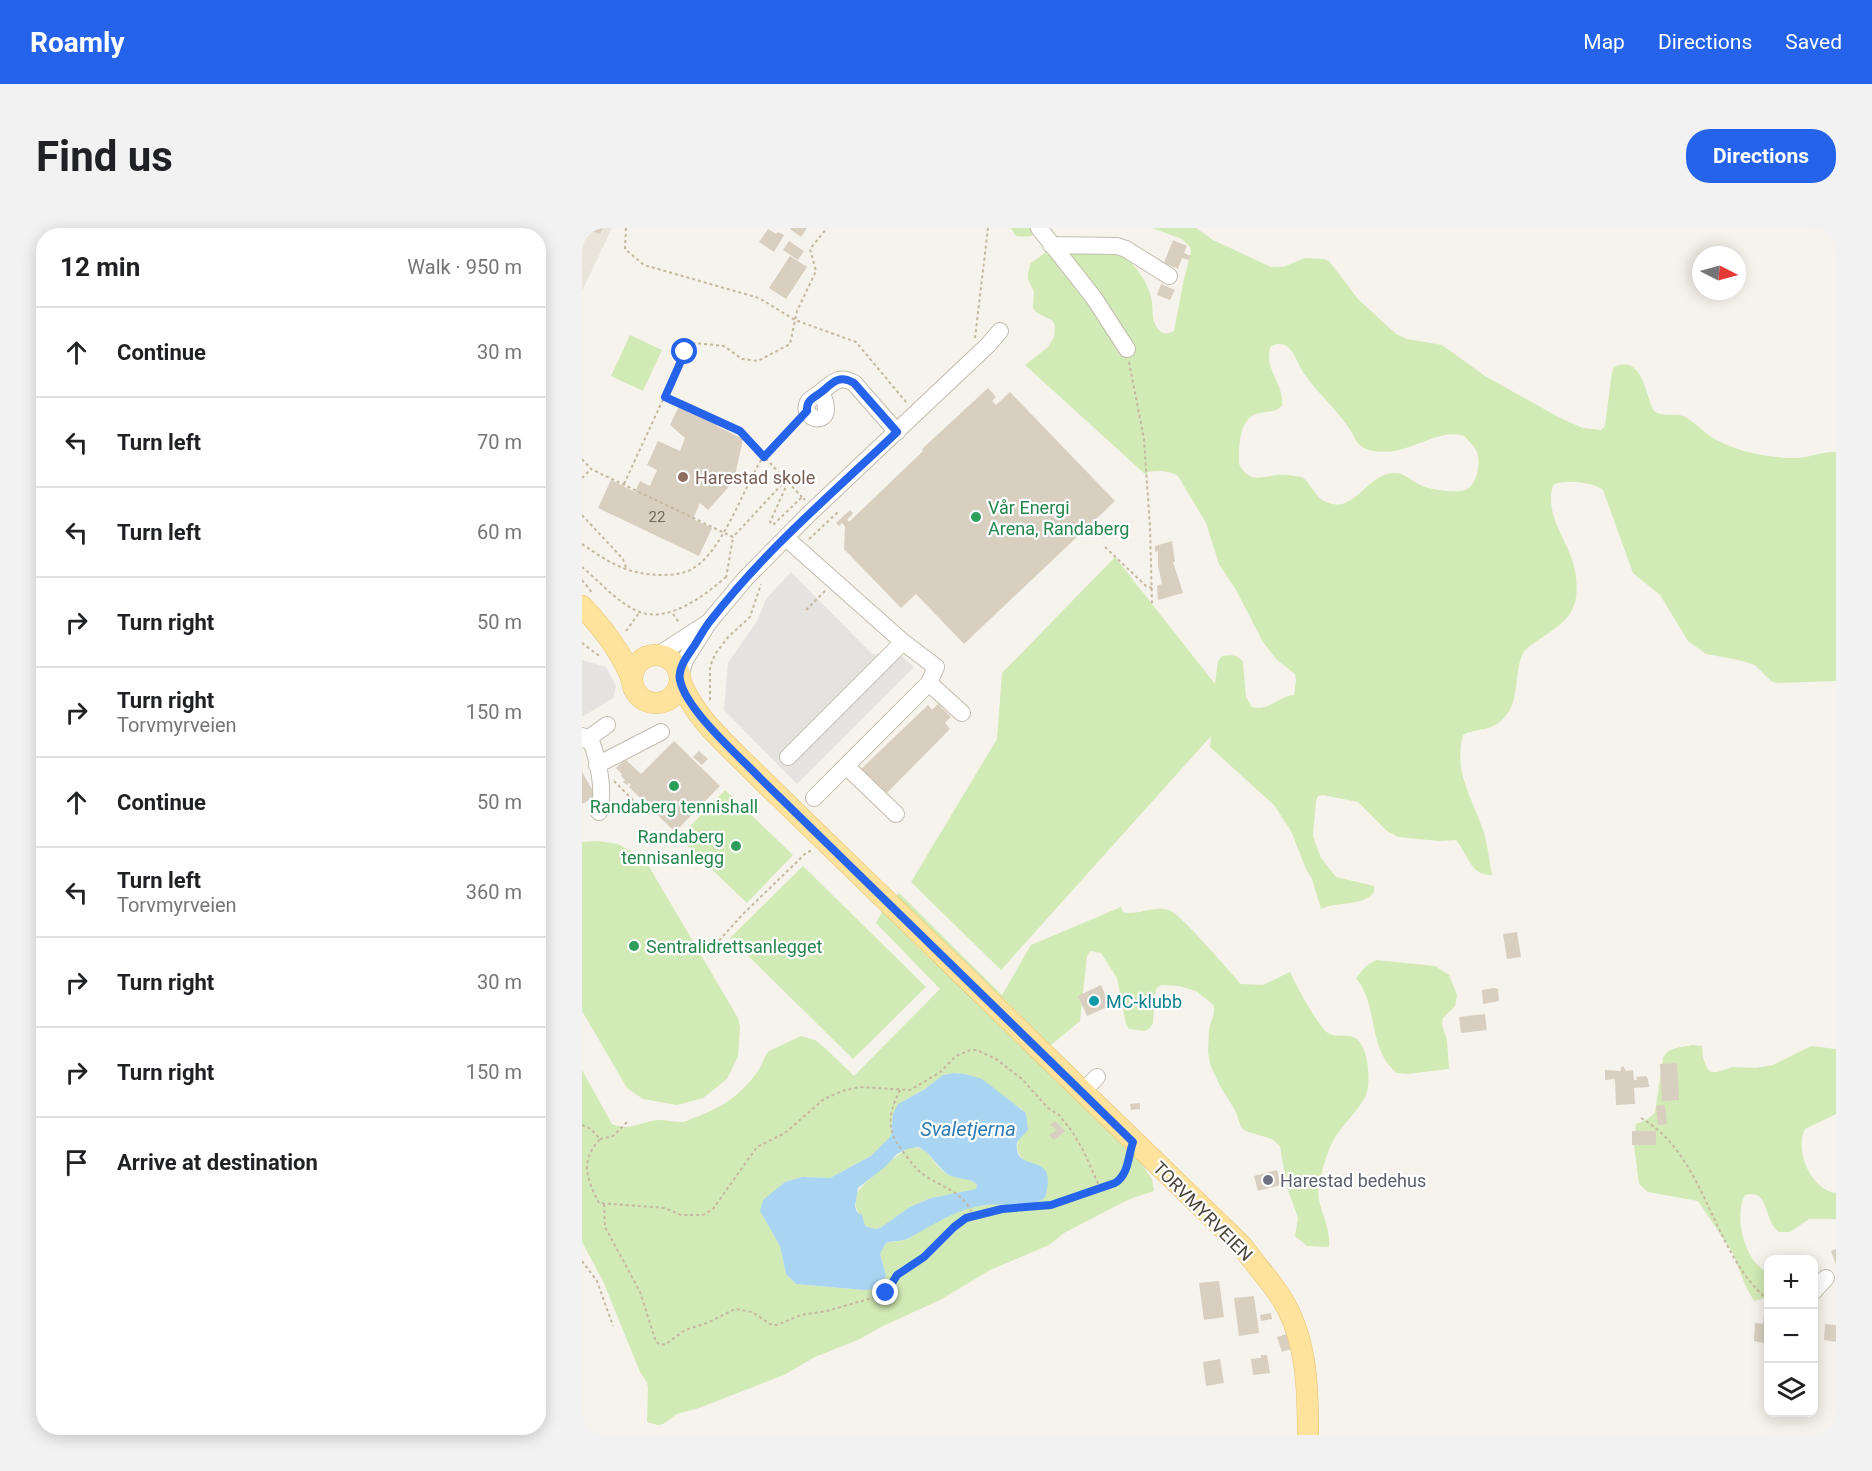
<!DOCTYPE html>
<meta charset="utf-8">
<style>
:root{--surface:#fff;--page:#f2f2f2;--text:#202124;--muted:#757577;--line:#e0e0e0;--accent:#2563eb}
body{margin:0;font-family:Roboto,sans-serif;background:var(--page);color:var(--text)}
.controls{position:absolute;right:18px;bottom:18px;display:grid;overflow:hidden;border-radius:12px;box-shadow:0 3px 15px #0003}
.controls button{width:54px;height:54px;display:grid;place-items:center;padding:0;border:0;border-bottom:2px solid var(--line);background:var(--surface);color:var(--text);font:30px sans-serif}
.compass{position:absolute;left:1110px;top:18px;width:54px;height:54px;border-radius:50%;background:var(--surface);box-shadow:0 3px 15px #0003;rotate:96deg}
.stop{position:absolute;width:18px;height:18px;margin:-14px;border:4px solid #2563eb;border-radius:50%;background:#fff}
.stop.end{background:#2563eb;border-color:#fff;box-shadow:0 2px 6px #0008}
.list{margin:0;padding:0;list-style:none}
h2{display:flex;justify-content:space-between;align-items:center;height:78px;margin:0;padding:0 24px;font-size:26px}
h2 small{font-size:20px;font-weight:400;color:var(--muted)}
.list li{display:grid;grid-template-columns:39px 1fr auto;gap:18px;align-items:center;box-sizing:border-box;height:90px;padding:0 24px;border-top:2px solid var(--line)}
.list b{display:block;font-size:22px;white-space:nowrap}
.list p{margin:0;font-size:20px;white-space:nowrap;color:var(--muted)}
.list em{font-size:20px;font-style:normal;color:var(--muted)}
.icon{flex:none;width:33px;height:33px;fill:none;stroke:currentColor;stroke-width:2;stroke-linecap:round;stroke-linejoin:round}
.map{position:relative;flex:none;width:1254px;height:1207px;overflow:hidden;border-radius:24px}
header{display:flex;align-items:center;gap:36px;box-sizing:border-box;height:84px;padding:0 30px;background:var(--accent);color:#fff}
header strong{font-size:28px}
nav{display:flex;gap:33px;margin-inline-start:auto;font-size:21px}
.intro{display:flex;align-items:center;justify-content:space-between;box-sizing:border-box;height:144px;padding:0 36px}
h1{margin:0;font-size:42px}
.button{padding:15px 27px;border-radius:24px;background:var(--accent);color:#fff;font-size:21px;font-weight:700}
main{display:flex;gap:36px;padding:0 36px}
aside{flex:1;background:var(--surface);border-radius:24px;box-shadow:0 3px 15px #0003}
.map>svg:first-child{display:block}
.residential{fill:#eae5da}
.green{fill:#d2eab5;fill-rule:evenodd}
.parking{fill:#e5e3e0}
.water{fill:#a9d4f2;fill-rule:evenodd}
.building{fill:#d8cfc1}
.lines{fill:none;stroke-linecap:round;stroke-linejoin:round}
.minor-casing{stroke:#c2bbae;stroke-width:18}
.major-casing{stroke:#e6c16a;stroke-width:22}
.path{stroke:#c4b79f;stroke-width:2;stroke-dasharray:3 3;stroke-linecap:butt}
.minor{stroke:#fff;stroke-width:16}
.major{stroke:#ffe39c;stroke-width:21}
.route{stroke:#2563eb;stroke-width:8}
.education-dot{fill:#8d6e63;stroke:#fff;stroke-width:2}
.leisure-dot{fill:#2e9e5b;stroke:#fff;stroke-width:2}
.culture-dot{fill:#0f9aa8;stroke:#fff;stroke-width:2}
.worship-dot{fill:#6b7280;stroke:#fff;stroke-width:2}
.labels{text-anchor:middle;dominant-baseline:central;stroke-width:4.5;stroke-linejoin:round;paint-order:stroke}
.number-label{font-size:15px;fill:#6e675b}
.education-label{font-size:18px;fill:#785e54;stroke:#fff;text-anchor:start}
.leisure-label{font-size:18px;fill:#27864d;stroke:#fff;text-anchor:start}
.culture-label{font-size:18px;fill:#0d838f;stroke:#fff;text-anchor:start}
.worship-label{font-size:18px;fill:#5b616d;stroke:#fff;text-anchor:start}
.street-label{font-size:18px;fill:#4b4439;stroke:#fff}
.water-label{font-size:20px;font-style:italic;fill:#2e7ab2;stroke:#fff}
</style>
<header>
<strong>Roamly</strong>
<nav><a>Map</a><a>Directions</a><a>Saved</a></nav>
</header>
<div class="intro"><h1>Find us</h1><a class="button">Directions</a></div>
<main>
<aside>
<h2>12 min<small>Walk · 950 m</small></h2>
<ul class="list">
<li><svg class="icon" aria-label="ahead" viewBox="0 0 24 24"><path d="M12 20V5M6 11l6-6 6 6"/></svg><div><b>Continue</b></div><em>30 m</em></li>
<li><svg class="icon" aria-label="left" viewBox="0 0 24 24"><path d="M17 20v-9H6M10 6l-5 5 5 5"/></svg><div><b>Turn left</b></div><em>70 m</em></li>
<li><svg class="icon" aria-label="left" viewBox="0 0 24 24"><path d="M17 20v-9H6M10 6l-5 5 5 5"/></svg><div><b>Turn left</b></div><em>60 m</em></li>
<li><svg class="icon" aria-label="right" viewBox="0 0 24 24"><path d="M7 20v-9h11M14 6l5 5-5 5"/></svg><div><b>Turn right</b></div><em>50 m</em></li>
<li><svg class="icon" aria-label="right" viewBox="0 0 24 24"><path d="M7 20v-9h11M14 6l5 5-5 5"/></svg><div><b>Turn right</b><p>Torvmyrveien</p></div><em>150 m</em></li>
<li><svg class="icon" aria-label="ahead" viewBox="0 0 24 24"><path d="M12 20V5M6 11l6-6 6 6"/></svg><div><b>Continue</b></div><em>50 m</em></li>
<li><svg class="icon" aria-label="left" viewBox="0 0 24 24"><path d="M17 20v-9H6M10 6l-5 5 5 5"/></svg><div><b>Turn left</b><p>Torvmyrveien</p></div><em>360 m</em></li>
<li><svg class="icon" aria-label="right" viewBox="0 0 24 24"><path d="M7 20v-9h11M14 6l5 5-5 5"/></svg><div><b>Turn right</b></div><em>30 m</em></li>
<li><svg class="icon" aria-label="right" viewBox="0 0 24 24"><path d="M7 20v-9h11M14 6l5 5-5 5"/></svg><div><b>Turn right</b></div><em>150 m</em></li>
<li><svg class="icon" aria-label="arrive" viewBox="0 0 24 24"><path d="M6 21V4h12l-3 4 3 4H6"/></svg><div><b>Arrive at destination</b></div></li>
</ul>
</aside>
<div class="map">
<svg width="1254" height="1207" viewBox="0 0 1254 1207">
<rect width="100%" height="100%" fill="#f6f3ec"/>
<path class="residential" d="M0,0H30L0,63Z"/>
<path class="green" d="M429,0H457C453,10 443,9 434,8Z
M570,0H614L631,12L689,39H701L723,30L741,31L747,33L776,71L814,106L825,111L860,117L903,148L978,190L1001,200L1019,202L1023,198L1030,144L1032,139C1061,126 1063,167 1072,183C1082,190 1094,184 1103,189C1114,195 1122,205 1133,211C1155,224 1188,230 1213,230C1227,230 1240,223 1254,224V453L1195,455L1189,453L1173,437L1157,432L1124,426L1106,413L1078,367L1051,345L1021,262C1011,254 982,251 971,257C961,291 991,316 994,349C998,386 983,394 955,413C950,416 944,420 941,425C931,446 939,472 922,490C908,505 896,499 881,507C871,546 891,570 902,605C906,619 907,633 910,647C888,648 886,626 874,612L857,613L816,609L805,603L776,574L741,567L736,568L734,573L731,607L733,614L739,630L754,649L792,658V664C782,679 755,673 739,681L730,651L724,641L709,603L692,577L628,519L629,508L419,742L329,654L415,511L420,445L533,329L633,456L636,433L640,428C649,427 655,426 661,434L664,469L670,479C686,484 697,468 712,467L714,452L713,446L695,432L681,414L654,362L637,336L624,295L596,248C589,243 576,242 566,244L564,247L443,137L466,119L472,109L473,98L471,93L454,84L451,80L452,63L446,52V45L449,35L467,22L532,20C548,32 564,48 569,69C572,80 568,90 576,101C581,107 586,106 592,103L602,51L609,24L608,19L600,11ZM695,116C699,116 704,116 707,120C713,126 716,136 721,144C734,164 754,180 767,200C772,208 775,218 784,221C822,234 853,198 882,208C886,212 891,217 894,222C900,233 895,263 879,263C867,264 849,262 838,257C829,253 823,245 813,245C783,245 773,289 742,273C732,268 729,255 720,249C712,248 703,246 695,247C679,249 668,256 657,236C657,219 656,190 677,185C686,183 693,185 700,178C703,156 680,140 689,118Z
M48,107L80,122L61,163L29,148Z
M143,562L211,627L165,675L97,610Z
M16,613L36,616L62,630L156,790L158,799L156,828L145,851L121,870L95,877L61,871L45,860L0,783V614Z
M221,638L344,759L271,831L148,710Z
M317,665L420,767L449,717L539,679L541,684C557,688 570,677 587,682C598,685 648,744 659,756L681,757L708,744C713,755 737,800 746,805C758,812 770,802 779,816C787,828 790,861 781,873C772,887 759,898 751,913C744,926 740,943 737,957C733,978 749,994 747,1019L725,1018L713,1008L716,990L705,959L698,918L690,911L663,903L659,899L654,884L638,858L628,836L626,824L627,801L632,785V778L628,774L614,763L597,758L579,757L575,760L573,765L571,795L568,800L563,803L547,801L544,796L535,750L519,725L508,723L505,728L498,793L462,823L550,921L570,951L572,963L548,971L528,981L482,1005L467,1017L408,1042L358,1072L299,1099L278,1111L233,1129L202,1147L117,1180L95,1186L81,1196L76,1197L65,1194L66,1160L65,1154L58,1144L21,1053L0,1014V842L30,896C45,903 55,896 70,893C80,890 91,895 102,894C106,893 110,890 115,889C142,878 159,867 176,843C181,836 181,829 187,823L219,808L233,812L244,821L272,848L358,761L294,695L301,682ZM372,845C402,847 416,868 440,881L435,919C436,927 441,933 449,935L409,976L384,980L336,1003L326,1011L304,1015L298,1026L304,1047L299,1058L282,1062L214,1056L204,1046L198,1018L181,988L203,954L220,949L248,950L289,928L306,913L309,908L311,886L321,873L343,861L361,847Z
M794,732L853,738L867,747L875,767L873,778L861,790L860,796L865,812L867,841L825,846L815,845C785,821 797,778 774,750L784,738Z
M1110,817L1120,818L1121,830L1125,840L1129,844H1135L1151,839L1174,840L1191,837L1229,818L1254,821V886L1223,901C1212,922 1229,962 1254,965V991H1227L1208,1004H1197C1181,992 1188,960 1163,967C1151,988 1163,1035 1186,1044V1069L1172,1073L1163,1057L1151,1025L1116,973L1066,964L1057,956L1052,917L1054,896L1064,892L1073,885L1081,830C1087,818 1099,820 1110,817Z
M330,919C347,919 351,936 363,945C373,951 386,949 395,956V961L349,970L328,979L298,1000L293,1001L283,998C279,987 271,980 274,968C276,958 319,922 330,919Z"/>
<path class="parking" d="M209,344L290,426L316,425L332,439L215,556L142,482L146,435L175,393L184,371Z
M0,432L24,439L34,458L31,470L0,489Z"/>
<path class="water" d="M372,845L383,846L400,851L444,885L446,902L435,914C431,949 478,919 463,969C453,981 420,975 404,977C376,980 351,997 327,1010C320,1014 312,1012 304,1015L298,1026L304,1047C300,1058 294,1062 282,1062L214,1056L204,1046L198,1018L178,983L181,972L203,954L220,949L248,950L289,928L309,908L311,886L316,876L343,861L361,847ZM336,919C348,924 354,937 364,945C373,952 386,949 395,956L394,961L349,970L328,979L298,1000L293,1001L283,998L280,987L275,984L273,978L276,960L303,939L315,926L325,921Z"/>
<path class="building" d="M8,0H21L18,6L7,2Z
M209,0H225L219,9L208,1Z
M186,1L194,6L196,4L202,7L192,24L177,14Z
M591,12L605,18L602,25L609,28L607,32L600,30L596,41L582,35Z
M207,13L222,23L216,32L201,22Z
M208,28L225,39L204,71L187,60Z
M579,56L593,62L588,72L575,67Z
M406,160L414,169L410,173L414,177L428,164L533,273L382,416L334,366L319,380L262,321L263,298L260,295L257,298L254,295L268,282L271,285L265,292L267,294L341,223L340,221Z
M100,172L139,190L135,198L161,211L152,253L126,282L118,275L111,291L130,300L117,328L16,280L29,252L53,264L58,253L68,258L75,242L65,237L76,213L98,223L103,210L88,197Z
M590,313L593,334H591L601,365L576,372L575,358L580,356L576,338V323L573,324V318Z
M356,476L369,489L363,495L368,501L302,568L277,543L346,477L350,482Z
M92,513L138,558L93,604L47,559L49,557L47,555L45,557L41,554L43,552L39,548L40,546L34,540L43,531L59,546Z
M117,523L126,531L120,537L111,529Z
M0,544L14,568L0,576Z
M935,704L939,729L925,731L921,706Z
M519,757L528,778L505,788L496,768Z
M912,760L916,761L917,773L901,776L900,762Z
M903,786L905,802L879,805L877,789Z
M1095,835L1097,872L1080,873L1078,836Z
M1041,838L1044,843L1051,842L1052,852H1055L1054,849L1064,848L1066,851L1067,859L1052,860L1053,876L1034,877L1033,851L1023,852V842L1039,843V840Z
M558,875V881L549,882L548,876Z
M1083,877L1085,896L1076,897L1074,878Z
M473,893L483,903L472,912L467,907L475,902L468,897Z
M1050,903H1074V917H1050Z
M695,942L699,957L676,963L672,948Z
M1254,1021V1037L1249,1023Z
M637,1053L642,1089L622,1092L617,1055Z
M672,1068L677,1105L657,1108L652,1070Z
M689,1085L690,1091L679,1093L678,1087Z
M1182,1085L1186,1086V1116L1172,1113L1173,1095L1181,1096Z
M1243,1096L1254,1097V1114L1242,1112Z
M704,1106L709,1121L700,1124L695,1109Z
M679,1127H685L688,1145L671,1147L669,1131L679,1130Z
M638,1131L642,1155L624,1158L621,1134Z"/>
<g class="lines">
<g class="minor-casing">
<path id="minor" d="M457,0L512,70L545,121
M469,17L535,18L544,21L587,48
M239,164C250,156 256,146 272,155L315,204
M239,164C257,201 220,193 225,177C226,171 234,168 239,164Z
M204,310L321,414L354,439L347,455L232,570
M127,394L163,351L228,285L406,117L418,103
M76,427L127,394L103,432L98,447
M347,455L380,485
M0,508L4,512L25,497
M8,510C16,531 23,562 17,584
M206,529L321,414
M15,537L79,504
M264,538L314,586
M500,864L515,849
M1232,1063L1244,1050"/>
</g>
<g class="major-casing">
<path id="major" d="M0,378C20,399 38,422 49,449
M50 451a24 24 0 1 1 48 0a24 24 0 1 1-48 0Z
M98,452C112,491 150,521 178,550L660,1018C673,1036 688,1052 700,1071C725,1111 726,1161 726,1207"/>
</g>
<path class="path" d="M44,0L43,21L62,37L177,70L213,92L274,114L324,174
M393,110L406,0
M547,134L562,211L568,299L570,376
M83,169L158,203L204,252
M0,231L9,241L151,309L204,252L206,254L188,294L191,297L220,269L223,272
M0,250L9,241
M206,254L220,269
M42,256L103,124L113,115L142,118L160,131L176,133L208,116L215,83L234,43L228,21L245,0
M0,287L41,331L45,342
M227,311L256,284L257,285
M0,316C28,335 44,346 79,347C90,347 101,346 110,341C141,324 162,258 181,229C190,216 205,204 216,193
M523,319L564,358L570,360
M0,339C17,353 35,374 55,383C86,397 125,366 146,347
M144,350L151,309
M0,352L11,366
M224,382L243,363
M91,386L98,396
M44,403L57,385
M0,415L16,427H19
M128,472V439L133,426L147,408L168,389L179,356
M32,553L60,581
M133,717L160,687L225,624L229,623
M318,862C303,892 306,906 326,930C331,937 335,942 342,947C361,960 382,964 391,987
M1059,890C1125,928 1129,1024 1186,1072
M0,897L9,901L18,911C14,916 9,922 7,928C1,944 10,961 17,975L83,980L99,987H121L131,981L175,919L203,905L242,871L260,863L278,859L328,862L357,845L374,828L388,822H395L414,831L440,851L466,880L477,887L490,903L502,924L518,960
M18,911L31,908L46,893
M22,976L23,999L58,1064L74,1114L79,1117L84,1116L103,1102L125,1095L153,1081L170,1084L188,1096L195,1097L219,1087L245,1083L297,1068L304,1065L316,1047L342,1029L372,999L384,990L420,981L456,980L469,977L533,955C543,949 545,940 547,929
M0,1033L15,1053L31,1098"/>
<use href="#minor" class="minor"/>
<use href="#major" class="major"/>
</g>
<g class="lines">
<path class="route" d="M103,124L83,169L158,203L182,229L225,183C224,171 234,169 242,162C252,153 258,147 272,155L315,204C252,264 183,322 129,392C123,399 119,407 114,415C108,425 95,439 98,452C104,482 156,527 178,550L551,914C546,928 547,946 533,955L469,977L420,981L384,990L372,999L342,1029L315,1047L304,1065"/>
</g>
<circle class="education-dot" cx="101" cy="249" r="6"/>
<g class="leisure-dot">
<circle cx="394" cy="289" r="6"/>
<circle cx="92" cy="558" r="6"/>
<circle cx="154" cy="618" r="6"/>
<circle cx="52" cy="718" r="6"/>
</g>
<circle class="culture-dot" cx="512" cy="773" r="6"/>
<circle class="worship-dot" cx="686" cy="952" r="6"/>
<g class="labels">
<g class="number-label">
<text x="75" y="289">22</text>
</g>
<g class="education-label">
<text x="113" y="249">Harestad skole</text>
</g>
<g class="leisure-label">
<text x="406" y="279">Vår Energi<tspan x="406" dy="21">Arena, Randaberg</tspan></text>
<text x="92" y="578" text-anchor="middle">Randaberg tennishall</text>
<text x="142" y="608" text-anchor="end">Randaberg<tspan x="142" dy="21">tennisanlegg</tspan></text>
<text x="64" y="718">Sentralidrettsanlegget</text>
</g>
<g class="culture-label">
<text x="524" y="773">MC-klubb</text>
</g>
<g class="worship-label">
<text x="698" y="952">Harestad bedehus</text>
</g>
<g class="street-label">
<text transform="translate(621 983) rotate(45)">TORVMYRVEIEN</text>
</g>
<g class="water-label">
<text x="386" y="901">Svaletjerna</text>
</g>
</g>
</svg>
<div class="controls">
<button>+</button>
<button>−</button>
<button><svg class="icon" aria-label="layers" viewBox="0 0 24 24"><path d="M12 4l9 5-9 5-9-5zM3 14l9 5 9-5"/></svg></button>
</div>
<svg class="compass" viewBox="-18 -18 36 36"><path d="M0-13l5 13h-10z" fill="#e53935"/><path d="M0 13l5-13h-10z" fill="#757577"/></svg>
<div class="stop" style="left:103px;top:124px"></div>
<div class="stop end" style="left:304px;top:1065px"></div>
</div>
</main>
